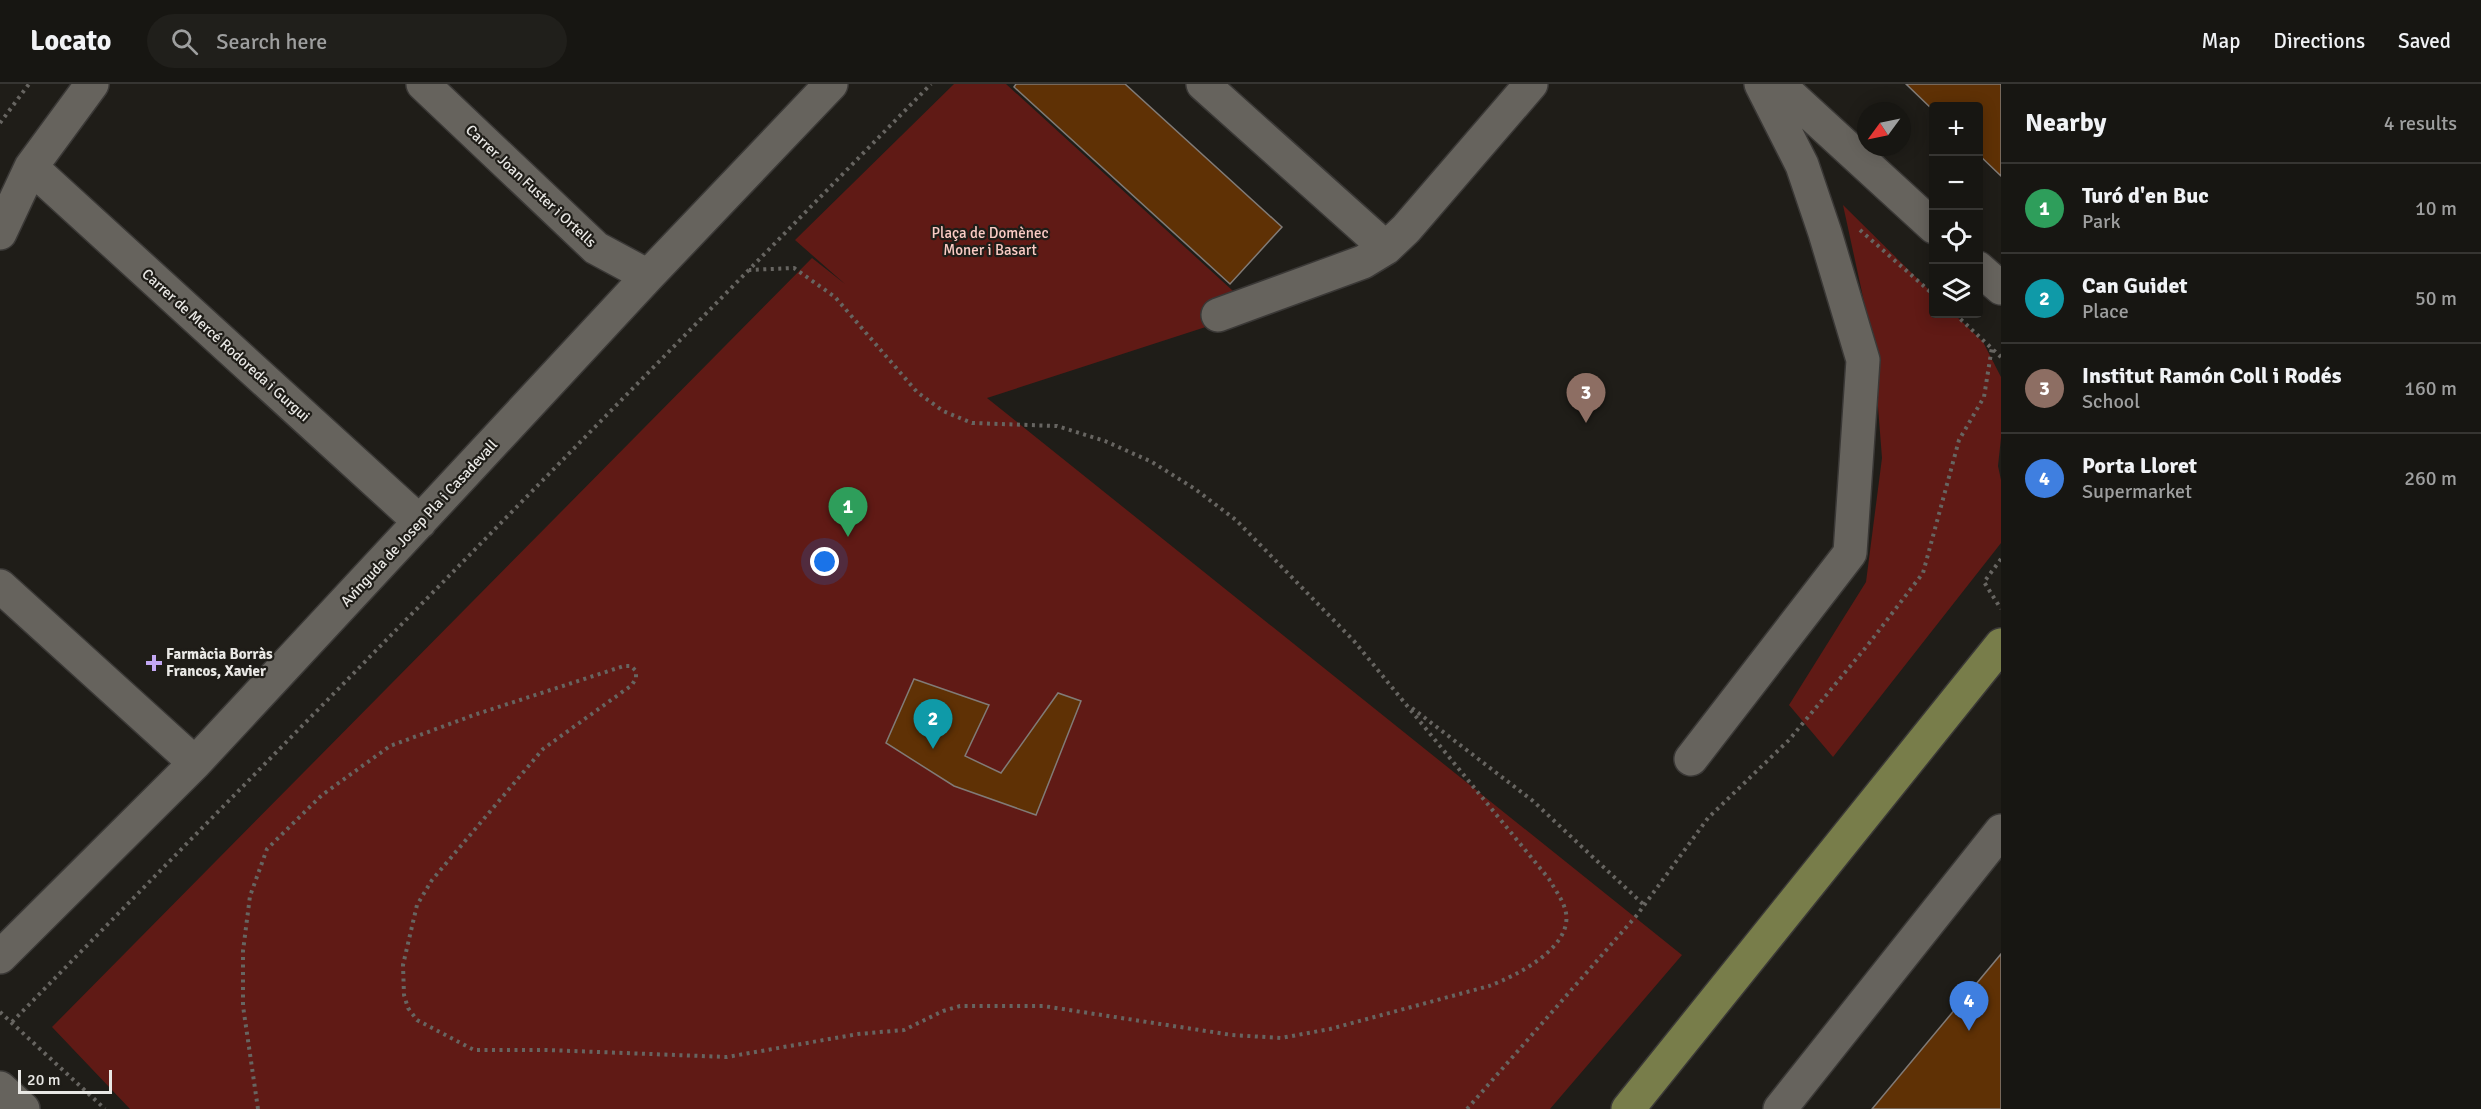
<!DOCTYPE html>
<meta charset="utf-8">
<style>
:root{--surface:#171612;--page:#201f1b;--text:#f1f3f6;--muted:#9e9f9f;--line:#363532;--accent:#8c9099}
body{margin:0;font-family:Signika,sans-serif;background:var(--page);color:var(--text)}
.controls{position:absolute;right:18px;top:18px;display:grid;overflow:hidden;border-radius:6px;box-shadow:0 3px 15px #0003}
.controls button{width:54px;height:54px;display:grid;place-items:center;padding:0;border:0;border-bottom:2px solid var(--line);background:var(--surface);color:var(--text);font:30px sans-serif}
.compass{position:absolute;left:1857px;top:18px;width:54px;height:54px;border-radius:50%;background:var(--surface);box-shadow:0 3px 15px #0003;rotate:237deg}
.scale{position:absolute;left:18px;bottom:15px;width:94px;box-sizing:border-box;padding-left:6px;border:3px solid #e9e8e5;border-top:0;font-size:16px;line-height:21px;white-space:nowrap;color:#e9e8e5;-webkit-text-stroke:4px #1f1d18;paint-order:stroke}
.you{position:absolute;left:825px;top:478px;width:21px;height:21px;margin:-15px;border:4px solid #fff;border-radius:50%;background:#1a73e8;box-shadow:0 0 0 9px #1a73e833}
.badge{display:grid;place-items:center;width:39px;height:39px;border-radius:50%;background:var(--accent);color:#fff;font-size:20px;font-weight:700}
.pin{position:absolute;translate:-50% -50px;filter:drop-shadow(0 2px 3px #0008)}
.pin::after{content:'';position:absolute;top:32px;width:21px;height:18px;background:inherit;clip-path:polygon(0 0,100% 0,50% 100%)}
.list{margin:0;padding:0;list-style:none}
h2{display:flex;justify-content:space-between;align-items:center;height:78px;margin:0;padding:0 24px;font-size:26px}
h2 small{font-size:20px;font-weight:400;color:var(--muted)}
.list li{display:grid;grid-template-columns:39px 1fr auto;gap:18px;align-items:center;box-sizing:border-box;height:90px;padding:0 24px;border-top:2px solid var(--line)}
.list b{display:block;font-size:22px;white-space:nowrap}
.list p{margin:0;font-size:20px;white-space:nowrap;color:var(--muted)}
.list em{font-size:20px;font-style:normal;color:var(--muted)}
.icon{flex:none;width:33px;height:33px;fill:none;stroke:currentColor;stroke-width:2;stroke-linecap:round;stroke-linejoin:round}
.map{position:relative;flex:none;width:2001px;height:1025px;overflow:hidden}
header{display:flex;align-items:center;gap:36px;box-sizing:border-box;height:84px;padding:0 30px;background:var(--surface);border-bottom:2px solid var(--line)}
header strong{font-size:28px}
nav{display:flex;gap:33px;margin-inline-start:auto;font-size:21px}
.search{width:420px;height:54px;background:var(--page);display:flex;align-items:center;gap:15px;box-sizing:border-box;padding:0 21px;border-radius:33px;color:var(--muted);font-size:22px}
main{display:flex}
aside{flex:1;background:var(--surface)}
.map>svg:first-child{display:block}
.green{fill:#601a15}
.building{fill:#5f3105;stroke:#817b77;stroke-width:1.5}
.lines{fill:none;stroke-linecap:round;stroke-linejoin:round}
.minor-casing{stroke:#3a3836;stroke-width:36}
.major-casing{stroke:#3a3836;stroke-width:36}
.path{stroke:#676561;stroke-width:4;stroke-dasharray:3 4.5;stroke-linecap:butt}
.minor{stroke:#66635d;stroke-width:33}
.major{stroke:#787d4a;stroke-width:33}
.poi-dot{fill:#c2a7f2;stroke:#1f1d18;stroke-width:2}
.labels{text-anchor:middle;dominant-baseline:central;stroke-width:4.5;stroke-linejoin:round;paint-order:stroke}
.street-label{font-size:15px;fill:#e9e8e5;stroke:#1f1d18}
.park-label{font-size:15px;fill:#facbc4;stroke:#1f1d18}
.poi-label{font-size:15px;font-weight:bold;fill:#e9e8e5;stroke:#1f1d18;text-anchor:start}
</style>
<header>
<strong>Locato</strong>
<div class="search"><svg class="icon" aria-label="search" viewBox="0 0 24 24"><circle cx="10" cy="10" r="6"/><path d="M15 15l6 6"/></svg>Search here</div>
<nav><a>Map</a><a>Directions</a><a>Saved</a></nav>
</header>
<main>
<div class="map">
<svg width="2001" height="1025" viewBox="0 0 2001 1025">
<rect width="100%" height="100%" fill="#1f1d18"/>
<path class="green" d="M954,0H1006L1255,227L987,314L1682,871L1550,1025H130L52,943L812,174L845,200L795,156Z
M1843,121L1933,210L1934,230H1954L1983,258L2001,293V354L1998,382L2001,396V459L1833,673L1789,621L1866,498L1882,374L1873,259Z"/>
<path class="building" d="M1016,0H1125L1282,143L1230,200L1014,3Z
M1906,0H2001V92L1978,70V22H1934V27Z
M914,595L989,621L965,672L1001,689L1058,609L1081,617L1036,731L954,702L886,659Z
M2001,870V1025H1872Z"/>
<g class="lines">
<g class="minor-casing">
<path id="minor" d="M423,0L596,164L648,192
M1203,0L1386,164
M1778,0L1934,143
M31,83L420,438
M0,149L31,83L92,0
M1978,184L2001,204
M1218,231L1363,178L1386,164L1406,145L1531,0
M0,502L195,679
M1691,675L1850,469L1863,276L1825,149L1802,81L1761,0
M0,873L195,679L648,192L831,0
M0,1004L23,1025
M1780,1025L2001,747"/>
</g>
<g class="major-casing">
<path id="major" d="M1628,1025L2001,561"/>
</g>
<path class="path" d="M0,39L29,0
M1860,146L1934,211
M1955,230L2001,273
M2001,475L1984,498L2001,525
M1412,624L1533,717L1644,821
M0,928L105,1025
M12,938L931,0
M258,1025L243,922V867L250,812L267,765L322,711L390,662L474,631L624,582H631L636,587V594L632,601L543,665L432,796L417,821L403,881L404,911L408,924L417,936L474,966H547L727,973L858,950L904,946L943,927L960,922H1043L1232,951L1281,954L1330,945L1489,902C1516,892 1572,864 1566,829C1564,817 1555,806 1549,795L1354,557L1236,436L1195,405L1152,378L1105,357L1057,342L972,339L943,327L917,308L835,213L794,184L749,186
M1467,1025L1637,831L1708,734L1789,656L1867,562L1923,489L1959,356L1984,313L1992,263"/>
<use href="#minor" class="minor"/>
<use href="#major" class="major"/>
</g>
<path class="poi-dot" d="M151 570h6v6h6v6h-6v6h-6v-6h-6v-6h6z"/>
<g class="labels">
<g class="street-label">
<text transform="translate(531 102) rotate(43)">Carrer Joan Fuster i Ortells</text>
<text transform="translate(226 261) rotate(42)">Carrer de Mercé Rodoreda i Gurgui</text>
<text transform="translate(419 439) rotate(-47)">Avinguda de Josep Pla i Casadevall</text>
</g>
<g class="park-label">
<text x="990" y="149">Plaça de Domènec<tspan x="990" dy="17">Moner i Basart</tspan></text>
</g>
<g class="poi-label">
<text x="166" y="570">Farmàcia Borràs<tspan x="166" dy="17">Francos, Xavier</tspan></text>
</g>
</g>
</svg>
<div class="controls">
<button>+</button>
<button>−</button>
<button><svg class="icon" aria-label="locate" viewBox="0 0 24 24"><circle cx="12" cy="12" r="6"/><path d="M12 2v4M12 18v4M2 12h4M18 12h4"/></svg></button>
<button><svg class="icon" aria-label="layers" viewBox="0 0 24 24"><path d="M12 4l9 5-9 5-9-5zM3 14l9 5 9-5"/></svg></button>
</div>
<svg class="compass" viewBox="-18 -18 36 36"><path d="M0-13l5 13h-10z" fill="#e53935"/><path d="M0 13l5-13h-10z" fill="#9e9f9f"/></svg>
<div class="scale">20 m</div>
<div class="you"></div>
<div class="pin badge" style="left:848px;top:453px;background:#2e9e5b">1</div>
<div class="pin badge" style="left:933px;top:665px;background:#0f9aa8">2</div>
<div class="pin badge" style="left:1586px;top:339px;background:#8d6e63">3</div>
<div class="pin badge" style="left:1969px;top:947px;background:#3f7fe0">4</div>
</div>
<aside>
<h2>Nearby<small>4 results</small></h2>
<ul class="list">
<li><span class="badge" style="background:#2e9e5b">1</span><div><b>Turó d'en Buc</b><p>Park</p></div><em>10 m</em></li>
<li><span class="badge" style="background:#0f9aa8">2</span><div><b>Can Guidet</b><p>Place</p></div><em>50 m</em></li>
<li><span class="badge" style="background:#8d6e63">3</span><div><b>Institut Ramón Coll i Rodés</b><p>School</p></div><em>160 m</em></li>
<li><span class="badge" style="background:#3f7fe0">4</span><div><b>Porta Lloret</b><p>Supermarket</p></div><em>260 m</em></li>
</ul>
</aside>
</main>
